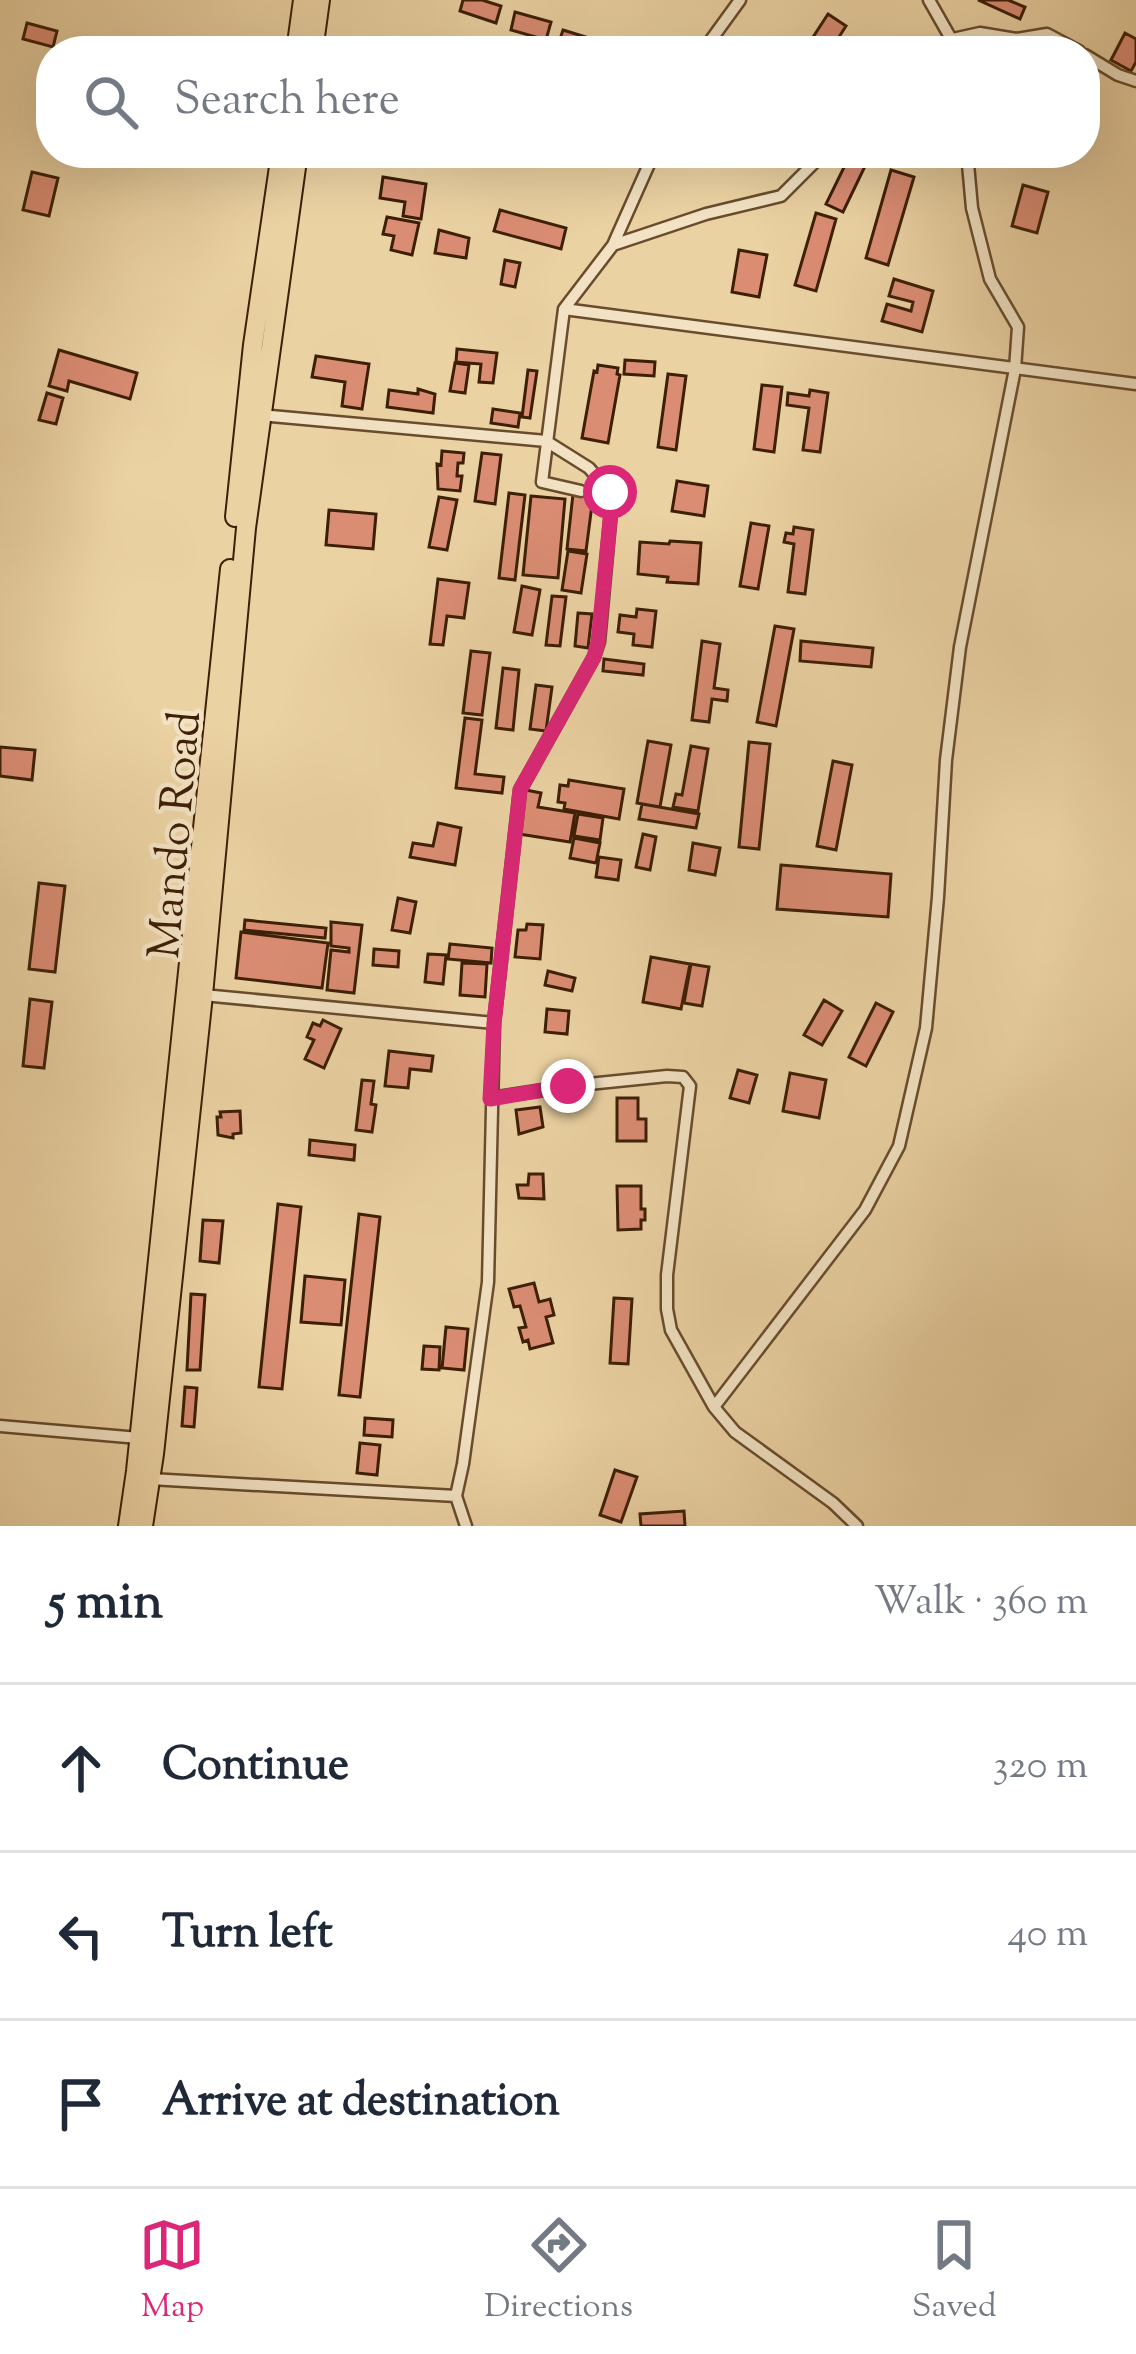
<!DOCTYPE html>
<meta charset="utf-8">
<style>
:root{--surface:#fff;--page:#f2f2f3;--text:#1f2937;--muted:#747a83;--line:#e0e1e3;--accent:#db2777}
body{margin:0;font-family:"Sorts Mill Goudy",serif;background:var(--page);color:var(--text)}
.stop{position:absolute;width:36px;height:36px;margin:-27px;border:9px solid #db2777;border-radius:50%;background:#fff}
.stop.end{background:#db2777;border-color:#fff;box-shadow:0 3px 12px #0008}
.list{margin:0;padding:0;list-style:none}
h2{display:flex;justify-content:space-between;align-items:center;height:156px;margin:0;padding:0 48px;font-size:51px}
h2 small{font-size:39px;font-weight:400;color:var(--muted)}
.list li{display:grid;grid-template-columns:78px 1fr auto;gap:36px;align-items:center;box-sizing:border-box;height:168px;padding:0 48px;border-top:3px solid var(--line)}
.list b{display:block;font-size:45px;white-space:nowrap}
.list em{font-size:39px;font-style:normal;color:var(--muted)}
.icon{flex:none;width:66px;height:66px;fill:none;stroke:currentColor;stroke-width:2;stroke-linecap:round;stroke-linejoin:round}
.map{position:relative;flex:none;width:1136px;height:1526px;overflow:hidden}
.search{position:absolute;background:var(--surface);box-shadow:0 12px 48px #0002;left:36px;right:36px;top:36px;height:132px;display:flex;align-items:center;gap:30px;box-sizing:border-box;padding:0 42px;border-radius:48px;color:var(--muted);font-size:45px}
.sheet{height:660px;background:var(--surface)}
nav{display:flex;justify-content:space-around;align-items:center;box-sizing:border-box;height:168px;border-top:3px solid var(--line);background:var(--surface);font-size:33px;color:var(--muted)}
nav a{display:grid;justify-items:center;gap:6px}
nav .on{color:var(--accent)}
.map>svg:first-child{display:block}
.building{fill:#db8d74;stroke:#3d1f06;stroke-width:3}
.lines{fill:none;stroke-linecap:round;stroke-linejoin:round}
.street-casing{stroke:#684c2d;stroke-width:15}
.highway-casing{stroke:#3d1f06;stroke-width:22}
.street{stroke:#f2e2c3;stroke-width:10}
.highway{stroke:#ebd2a3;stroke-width:18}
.route{stroke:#db2777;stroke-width:15}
.labels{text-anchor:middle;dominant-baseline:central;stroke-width:9;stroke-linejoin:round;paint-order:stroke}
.street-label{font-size:45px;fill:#3d1f06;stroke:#f2e2c3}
</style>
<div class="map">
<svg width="1136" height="1526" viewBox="0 0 1136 1526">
<rect width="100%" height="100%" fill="#ebd2a3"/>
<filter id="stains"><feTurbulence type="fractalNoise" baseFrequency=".00167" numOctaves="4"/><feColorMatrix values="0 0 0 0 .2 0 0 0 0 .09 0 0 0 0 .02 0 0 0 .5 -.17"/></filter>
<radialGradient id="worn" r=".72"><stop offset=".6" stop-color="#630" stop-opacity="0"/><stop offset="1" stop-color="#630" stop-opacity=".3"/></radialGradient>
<path class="building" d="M463,0H482L501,6L496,23L460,11Z
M978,0H1008L1025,7L1020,19Z
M515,12L551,22L546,40L511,30Z
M828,14L846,26L830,51H804Z
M27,23L57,31L53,47L23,39Z
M563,30L602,42L599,51H556Z
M1125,33L1136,39V62L1131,71L1111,60Z
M851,153H859L869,158L843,212L826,204Z
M891,170L914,177L888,265L866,258Z
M32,172L58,178L49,216L23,210Z
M383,177L426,184L421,219L403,216L405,202L380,198Z
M1023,185L1048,192L1037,233L1012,226Z
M500,210L566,228L561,249L494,231Z
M816,213L836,219L816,291L795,285Z
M387,217L419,223L412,255L391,250L394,236L383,234Z
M439,230L469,238L466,258L435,253Z
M739,250L767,255L759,297L732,292Z
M505,260L520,263L515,287L501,284Z
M894,279L933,291L922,332L882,321L887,304L911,311L913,302L889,296Z
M457,349L497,353L493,383L479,382L481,364L456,362Z
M59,350L137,373L130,399L69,381L67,391L49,386Z
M316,356L369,364L362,409L342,406L345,382L312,377Z
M625,360L655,362L654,376L624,374Z
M455,363L469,365L465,393L450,391Z
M598,365L618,368L617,374L620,375L608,443L582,438L594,371L597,372Z
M528,370L537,371L530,418L522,417Z
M668,374L686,376L676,450L658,447Z
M762,385L782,387L774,452L754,449Z
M418,389L435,394L433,413L387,407L389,390L418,394Z
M810,390L828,393L820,452L803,450L809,408L787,405L788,393L809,396Z
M47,393L63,398L56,424L39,420Z
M493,409L520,413L518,427L491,423Z
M442,451L464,453L463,463H458L457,476H462L460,491L438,489L437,464L441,465Z
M482,453L501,455L495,504L475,501Z
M677,481L708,486L704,516L672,511Z
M509,493L525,495L515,580L499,578Z
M573,494L593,497L586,551L567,549Z
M531,496L565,499L558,578L523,575Z
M439,497L457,500L447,550L429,547Z
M329,510L376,514L373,549L326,545Z
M751,523L769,526L758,589L740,586Z
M794,527L813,530L805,594L788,592L794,544L784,542L786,533L793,534Z
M670,541L701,543L698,584L667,582L668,577L638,574L640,542L669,544Z
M568,551L587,554L581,593L562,590Z
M438,579L469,583L464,618L447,616L443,645L430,644Z
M522,586L540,590L532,635L514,632Z
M552,596L566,597L560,646L546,645Z
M637,609L656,611L652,647L633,645L634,634L618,632L620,615L636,617Z
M578,613L592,614L588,648L575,646Z
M775,626L794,629L776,726L757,722Z
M702,641L720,644L714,688L728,690L727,701L712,699L709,722L692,720Z
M801,641L873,648L871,667L800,661Z
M471,651L490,653L482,715L463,713Z
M604,659L644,664L643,675L603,671Z
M503,668L519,670L513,730L496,728Z
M536,685L552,687L546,731L530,729Z
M465,718L482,720L475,774L504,777L502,793L456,788Z
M648,741L671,745L660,807L637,803Z
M749,742L770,744L759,849L739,847Z
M691,746L708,749L698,811L673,807L676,794L682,795Z
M0,747L35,750L32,780L0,776Z
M833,761L852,765L836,850L817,846Z
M569,780L624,789L619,819L564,809L565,803L558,802L560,785L568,786Z
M526,790L541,793L538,807L575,813L570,842L519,834Z
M642,804L699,814L696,828L639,819Z
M578,814L603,818L600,840L574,836Z
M438,823L461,828L455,865L410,857L413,843L433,846Z
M643,834L656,837L650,870L636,867Z
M574,838L600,843L596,863L570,858Z
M693,843L720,848L715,875L689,870Z
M599,857L621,860L618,880L596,877Z
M781,865L891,874L888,917L777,909Z
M39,883L65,886L55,972L29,969Z
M398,898L416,902L410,933L392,930Z
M245,920L326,928L325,938L244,930Z
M331,922L362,925L354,993L327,990L331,950L349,952V948L331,946Z
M527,924L543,925L540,959L515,957L518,930H526Z
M241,932L328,943L322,988L236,978Z
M450,944L492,948L491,963L448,959Z
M374,949L399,951L398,967L373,965Z
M428,954L446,955L443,984L425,982Z
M651,957L690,964L681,1009L643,1002Z
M462,963L487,964L485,997L460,995Z
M691,964L709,967L702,1006L684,1003Z
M548,971L575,978L572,991L545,985Z
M30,999L52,1002L44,1068L23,1066Z
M824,1000L842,1011L822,1045L804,1035Z
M876,1003L893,1012L866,1066L849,1057Z
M547,1009L569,1011L567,1034L545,1032Z
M323,1020L341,1029L324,1068L305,1059L314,1040L307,1037L313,1023L320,1026Z
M389,1051L433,1056L431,1071L410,1069L408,1088L385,1086Z
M738,1070L757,1075L749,1103L730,1098Z
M790,1073L826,1080L819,1118L783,1111Z
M362,1080L374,1081L371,1104L376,1105L372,1132L356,1130Z
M617,1098H638V1119H646V1141H617Z
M540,1107L543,1127L519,1134L516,1110Z
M240,1111L241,1133L233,1134V1138L218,1135L217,1117H221L220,1112Z
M310,1140L355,1145L354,1160L309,1155Z
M529,1174H543L544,1199L519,1198L517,1185H528Z
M617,1186H641V1209H645V1220H641V1229L618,1230Z
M278,1204L301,1207L282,1389L259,1387Z
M359,1214L380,1217L360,1397L339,1395Z
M203,1220L223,1221L219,1263L200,1261Z
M305,1276L345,1280L341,1325L301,1322Z
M534,1283L539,1302L550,1299L554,1315L546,1317L553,1343L530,1349L528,1340L523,1342L519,1328L526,1327L520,1306L514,1307L509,1289Z
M191,1294L205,1295L200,1370H187Z
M614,1298L632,1299L628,1364L610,1363Z
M446,1327L468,1329L464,1370L442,1368Z
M424,1346L440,1347L439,1370L422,1369Z
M185,1387L197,1388L194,1427L182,1426Z
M365,1418L393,1420L392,1437L364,1435Z
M360,1443L380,1445L377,1475L357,1473Z
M615,1470L637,1477L621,1522L600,1515Z
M684,1511L685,1526H641L640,1514Z"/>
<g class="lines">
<g class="street-casing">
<path id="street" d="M929,0L958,51
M703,51L740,0
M930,51L953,39L980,33L1016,39L1047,34L1079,51
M1085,55L1118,75L1136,81
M613,245L706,214L781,196L824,153
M564,309L1136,384
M260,415L546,441L589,468L610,492L611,511L599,642L594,657L520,790L494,1023L488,1282L463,1464L456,1496L466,1526
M581,491L542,482L564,309L613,245L654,153
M203,995L494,1023
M491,1098L569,1086L667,1076L683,1077L690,1086L667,1275V1309L671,1330L714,1407L735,1432L833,1503L857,1526
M714,1407L865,1210L899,1146L926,1028L938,897L946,760L960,647L1015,369L1018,327L990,279L972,208L967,153
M0,1426L139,1438
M150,1479L456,1496"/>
</g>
<g class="highway-casing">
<path id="highway" d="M296,51L303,0
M313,51L320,0
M235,517L253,345L281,153
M128,1526L136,1471L230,569
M143,1526L154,1454L203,995L246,528L298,153"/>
</g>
<use href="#street" class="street"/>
<use href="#highway" class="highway"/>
</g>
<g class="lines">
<path class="route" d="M568,1086L490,1099L494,1023L520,790L594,657L598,642L611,511L610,492"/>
</g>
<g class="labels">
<g class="street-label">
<text transform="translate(178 835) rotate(-85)">Mando Road</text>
</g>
</g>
<rect width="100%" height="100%" filter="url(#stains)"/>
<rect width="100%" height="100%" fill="url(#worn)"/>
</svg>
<div class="stop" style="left:610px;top:492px"></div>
<div class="stop end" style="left:568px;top:1086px"></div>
<div class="search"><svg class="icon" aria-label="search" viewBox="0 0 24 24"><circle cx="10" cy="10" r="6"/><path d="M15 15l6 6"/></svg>Search here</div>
</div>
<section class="sheet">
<h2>5 min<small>Walk · 360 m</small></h2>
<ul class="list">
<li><svg class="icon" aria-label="ahead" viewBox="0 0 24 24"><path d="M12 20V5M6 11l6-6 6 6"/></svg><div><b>Continue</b></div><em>320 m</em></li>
<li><svg class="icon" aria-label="left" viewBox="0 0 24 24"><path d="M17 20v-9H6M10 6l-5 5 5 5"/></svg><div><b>Turn left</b></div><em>40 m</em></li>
<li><svg class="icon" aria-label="arrive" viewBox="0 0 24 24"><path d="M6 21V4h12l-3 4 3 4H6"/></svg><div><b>Arrive at destination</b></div></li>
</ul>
</section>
<nav>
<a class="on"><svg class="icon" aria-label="map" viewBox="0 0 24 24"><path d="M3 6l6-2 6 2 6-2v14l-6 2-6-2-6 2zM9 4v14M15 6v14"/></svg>Map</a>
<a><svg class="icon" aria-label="directions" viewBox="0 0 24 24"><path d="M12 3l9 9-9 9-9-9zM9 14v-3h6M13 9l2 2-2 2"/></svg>Directions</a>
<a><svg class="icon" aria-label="saved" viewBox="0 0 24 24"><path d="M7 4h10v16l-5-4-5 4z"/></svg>Saved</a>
</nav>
